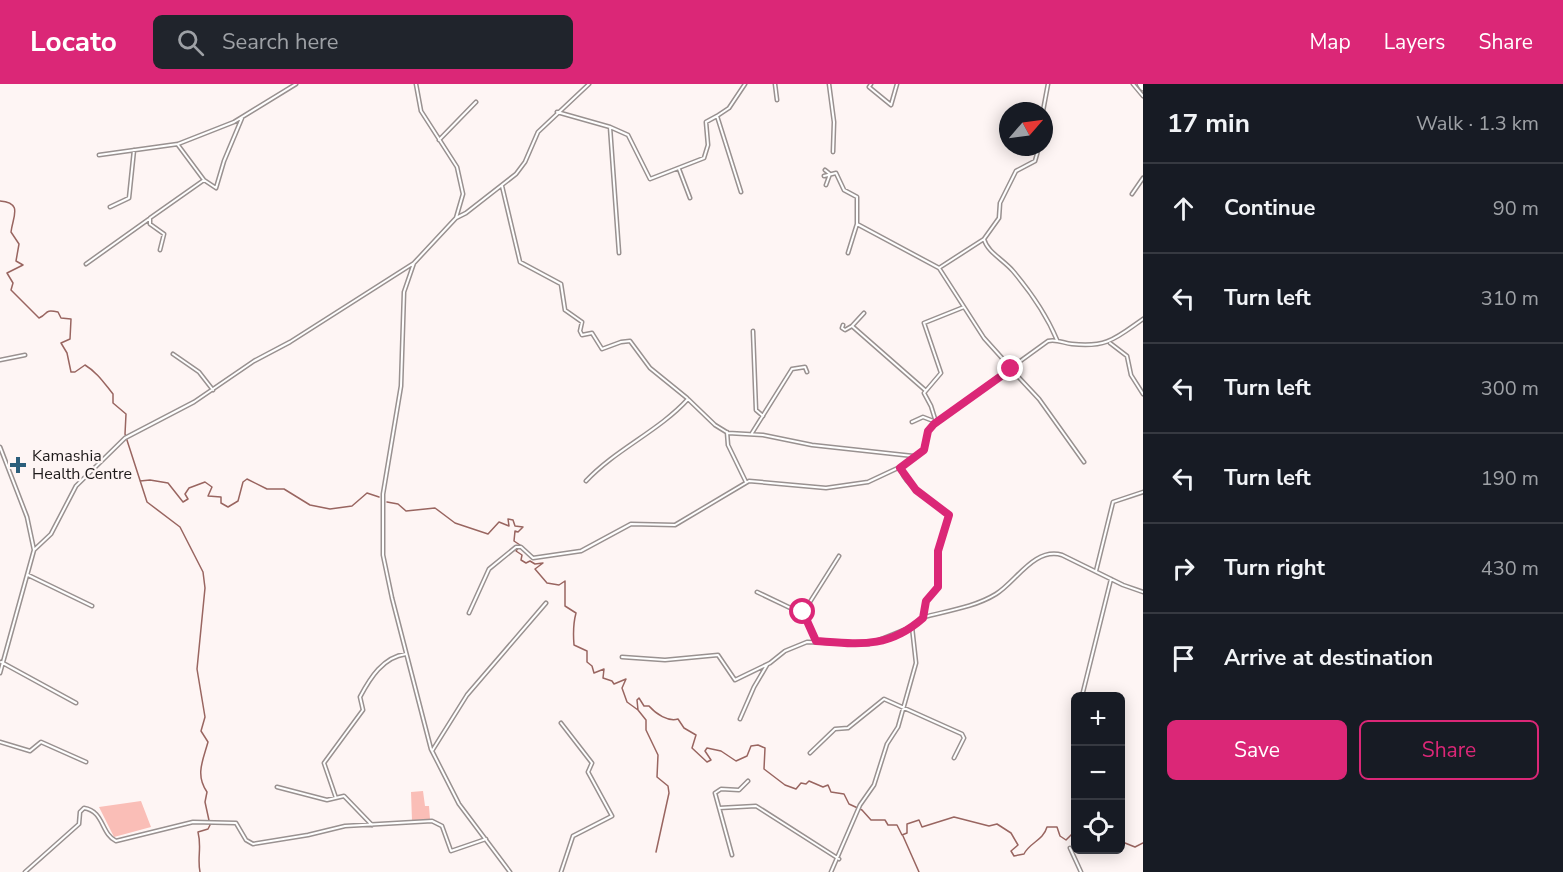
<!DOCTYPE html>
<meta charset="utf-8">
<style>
:root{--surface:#171b24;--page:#20242c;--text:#f1f3f6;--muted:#9ea1a6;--line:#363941;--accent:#db2777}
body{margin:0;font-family:"Nunito Sans",sans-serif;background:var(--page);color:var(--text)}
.controls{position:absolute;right:18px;bottom:18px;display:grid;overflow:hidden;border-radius:9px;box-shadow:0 3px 15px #0003}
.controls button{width:54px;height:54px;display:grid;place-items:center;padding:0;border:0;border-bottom:2px solid var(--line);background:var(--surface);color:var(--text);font:30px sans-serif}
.compass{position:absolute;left:999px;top:18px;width:54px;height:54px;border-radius:50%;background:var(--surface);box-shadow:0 3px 15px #0003;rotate:62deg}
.stop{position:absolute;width:18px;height:18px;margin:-14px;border:4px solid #db2777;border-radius:50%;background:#fff}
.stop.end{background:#db2777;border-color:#fff;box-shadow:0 2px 6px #0008}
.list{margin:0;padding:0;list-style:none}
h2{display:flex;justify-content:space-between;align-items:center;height:78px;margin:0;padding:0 24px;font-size:26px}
h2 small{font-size:20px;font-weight:400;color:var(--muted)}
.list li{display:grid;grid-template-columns:39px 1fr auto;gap:18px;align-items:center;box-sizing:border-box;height:90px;padding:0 24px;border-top:2px solid var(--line)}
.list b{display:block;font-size:22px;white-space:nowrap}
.list em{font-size:20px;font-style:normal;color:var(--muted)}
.actions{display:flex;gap:12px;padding:18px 24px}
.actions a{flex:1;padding:14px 0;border:2px solid var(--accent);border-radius:9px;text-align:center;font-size:21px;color:var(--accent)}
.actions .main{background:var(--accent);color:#fff}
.icon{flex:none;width:33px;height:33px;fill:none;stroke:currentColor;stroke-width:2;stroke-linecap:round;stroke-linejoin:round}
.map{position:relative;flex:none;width:1143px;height:788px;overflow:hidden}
header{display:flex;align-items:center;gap:36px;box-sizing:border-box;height:84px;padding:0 30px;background:var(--accent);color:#fff}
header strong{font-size:28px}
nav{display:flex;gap:33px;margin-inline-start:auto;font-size:21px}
.search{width:420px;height:54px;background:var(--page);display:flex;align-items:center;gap:15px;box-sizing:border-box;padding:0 21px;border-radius:9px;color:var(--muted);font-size:22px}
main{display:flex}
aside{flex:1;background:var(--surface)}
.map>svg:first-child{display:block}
.green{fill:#fabeb7}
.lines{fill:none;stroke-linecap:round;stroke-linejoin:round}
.stream{stroke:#996560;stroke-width:1.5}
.minor-casing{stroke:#999190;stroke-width:5}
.trunk-casing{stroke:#999190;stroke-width:9}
.minor{stroke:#fff;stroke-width:2}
.trunk{stroke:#fff;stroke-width:6}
.route{stroke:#db2777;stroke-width:8}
.poi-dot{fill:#2b5e7b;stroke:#fef5f4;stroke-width:2}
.labels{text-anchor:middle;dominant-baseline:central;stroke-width:4.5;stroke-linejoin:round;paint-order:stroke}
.poi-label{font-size:16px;fill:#1e1a1a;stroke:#fef5f4;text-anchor:start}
</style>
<header>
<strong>Locato</strong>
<div class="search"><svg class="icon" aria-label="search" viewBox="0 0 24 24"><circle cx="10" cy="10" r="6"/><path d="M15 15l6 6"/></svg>Search here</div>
<nav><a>Map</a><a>Layers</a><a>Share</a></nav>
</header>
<main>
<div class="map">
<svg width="1143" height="788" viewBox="0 0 1143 788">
<rect width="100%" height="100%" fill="#fef5f4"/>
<path class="green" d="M423,707L425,722H429L430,735L412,737L411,708Z
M141,717L151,743L114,753L99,723Z"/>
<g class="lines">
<path class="stream" d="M0,117C23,119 13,132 11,148L19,160L16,177L23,181L7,189L13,199L11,206L39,234C49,230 43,225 58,228L61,234L71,235L70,255L61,259L67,269L71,288H75L85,281C98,289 104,299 113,310V319L126,330L125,350L147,418L180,443L203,488L205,504L197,585L205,633L201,647L208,658C203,676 195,691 207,708L205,718L210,741L208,745L198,748C202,764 197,773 200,788
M140,397L150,396L168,399L183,418L188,415L185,410L189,404L205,398L212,403L208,412L221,413V419L228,423L238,417L243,398L247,395L267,405H284L310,421L330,425L352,422L367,409L379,413
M387,418L398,420L406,427L435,424L455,439L488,450L499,438L509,442L508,435L513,436L515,442L523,443L518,448L515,447L514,457L520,461L516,467L522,471L521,476L526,479L530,477L535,480L543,479L535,485L547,499L559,501L565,497V522L576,529C573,540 573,549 574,561L587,567V578L592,582L594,589L604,585L603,594L612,597L614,600L626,595L622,604L627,618L638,626L646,636V646L658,671L657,693L668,702L669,709L656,768
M638,626L637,616L639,614L644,622H649C656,630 668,638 678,635L684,644L696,651L692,664L707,678L711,676L705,667L707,664L721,667L736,677L747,672L751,662L758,661L765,664L764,685L785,701L796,705L801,699L806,700L809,697L823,703L828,701L831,708L844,710L849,720L862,726L871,736H885L888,741H897L902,751L907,749V740L919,736L922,743L954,733L989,742L997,740L1011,749L1018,761L1011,767L1014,772L1024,770C1030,758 1043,757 1047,743H1057L1060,752L1066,756L1076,746
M903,752L919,788
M1120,757L1135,763L1143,759"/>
<g class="minor-casing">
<path id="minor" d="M416,0L421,27L457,83L463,110L456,134L414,179L404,208L401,302L383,410V471L392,514L431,665L459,720L510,788
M775,0L777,16
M829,0L834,38L833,68
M871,0L869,3L891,21L897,0
M1133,0L1143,12
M1043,27L1048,0
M557,28L610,43L619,169
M610,43L628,51L650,95L704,74L708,61L706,38L717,32
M439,56L476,18
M178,61L204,96L216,104L224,77L242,34
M1039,63L1035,77L1016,87L1000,119L999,134L984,155C987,168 1004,176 1013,187C1029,206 1047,232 1057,256
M99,71L178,60L234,38L296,0
M679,85L690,114
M825,86L830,90
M824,92L836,89L844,106L857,113V140L848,169
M826,101L830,90
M502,102L520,178L561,200L565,226L582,238L580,247L582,251L592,249L602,265L621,258L630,257L650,284L687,314
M741,108L717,32L729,24L745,0
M1132,110L1143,94
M110,123L129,114L134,66
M456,134L466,129L516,90L525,78L538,48L589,0
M857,140L939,184
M984,155L939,184L984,254L1011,284
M160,166L164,150L150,140V134L204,96
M86,180L149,135
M864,229L852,242L925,306
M843,241L842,244L845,246L852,242
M753,247L756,326L763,332
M1110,259L1127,272L1131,291L1143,310
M173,270L199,288L213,306
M0,276L25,271
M1011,285L1039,315L1084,378
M912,338L923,333L936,338
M936,338L931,322L924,309L941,289L924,239L964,223
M727,348L728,361L746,398
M752,349L792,285L805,283L807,288
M0,363L27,433L34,466L0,589
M586,397C616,365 659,347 688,315L715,341L728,349L763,351L812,361L913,372
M34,466L51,450L76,402L125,354L194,318L254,277L290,258L414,179
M1096,487L1113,418L1143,408
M28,491L92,522
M757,508L803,530
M469,529L489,485L516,463H521L533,474L581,467L631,440L675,441L749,397L826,404L868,398L900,383
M924,533C947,527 975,523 996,510C1016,498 1034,463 1062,471L1123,501L1143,508
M816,557L803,529L839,472
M622,573L665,576L718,571L735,596L770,579L785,567L807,558L869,560L911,543
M1,578L76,619
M1082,612L1111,495
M740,635L754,603L767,581
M561,639L592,679L588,688L612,732L573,752L561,788
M0,658L30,667L41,658L86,678
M432,667L467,611L546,519
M810,669L835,645L848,644L884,615L962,650L964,654L954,674
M277,703L327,716L344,712L372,741
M336,714L324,679L363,626L360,613C370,594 383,573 406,570
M719,724L756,722L839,775
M1070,764L1081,788
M732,771L715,709L721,705L739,706L748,697
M25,788L79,740L80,728L84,724C104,727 101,750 116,757L193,738L236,739L246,756L253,760L308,751L345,742L432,737L442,742L451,767L486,755
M831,788L860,721L874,701L887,660L898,643L916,579L912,543L924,533L926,517L938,503V467L949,431C937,419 899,400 901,382L924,366L928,347L936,338L1048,257C1057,255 1063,259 1072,260C1107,264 1116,254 1143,235"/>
</g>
<g class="trunk-casing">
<path id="trunk" d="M1141,0L1143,3"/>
</g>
<use href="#minor" class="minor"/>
<use href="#trunk" class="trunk"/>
</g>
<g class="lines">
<path class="route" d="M803,528L816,557C859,560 888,565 923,534L926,517L938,503V467L949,431L916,406L900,384L924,366L928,347L934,340L1011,285"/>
</g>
<path class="poi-dot" d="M15 372h6v6h6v6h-6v6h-6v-6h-6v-6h6z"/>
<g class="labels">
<g class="poi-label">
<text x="32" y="372">Kamashia<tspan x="32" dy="18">Health Centre</tspan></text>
</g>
</g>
</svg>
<div class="controls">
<button>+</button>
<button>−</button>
<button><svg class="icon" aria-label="locate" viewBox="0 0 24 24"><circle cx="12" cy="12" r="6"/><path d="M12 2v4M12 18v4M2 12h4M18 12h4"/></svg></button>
</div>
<svg class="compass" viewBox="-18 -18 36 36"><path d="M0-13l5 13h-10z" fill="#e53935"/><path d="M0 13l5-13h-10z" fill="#9ea1a6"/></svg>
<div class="stop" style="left:803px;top:528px"></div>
<div class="stop end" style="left:1011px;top:285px"></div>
</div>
<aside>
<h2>17 min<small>Walk · 1.3 km</small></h2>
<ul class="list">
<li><svg class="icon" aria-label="ahead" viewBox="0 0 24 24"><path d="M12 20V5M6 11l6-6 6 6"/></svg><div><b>Continue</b></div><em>90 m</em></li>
<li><svg class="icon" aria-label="left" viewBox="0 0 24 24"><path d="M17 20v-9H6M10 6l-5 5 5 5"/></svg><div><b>Turn left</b></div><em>310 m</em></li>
<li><svg class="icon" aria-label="left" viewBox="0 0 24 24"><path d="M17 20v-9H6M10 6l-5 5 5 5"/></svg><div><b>Turn left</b></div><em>300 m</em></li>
<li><svg class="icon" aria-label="left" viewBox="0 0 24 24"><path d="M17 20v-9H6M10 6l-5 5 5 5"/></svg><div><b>Turn left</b></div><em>190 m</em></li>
<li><svg class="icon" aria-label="right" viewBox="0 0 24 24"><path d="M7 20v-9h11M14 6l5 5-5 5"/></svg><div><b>Turn right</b></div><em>430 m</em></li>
<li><svg class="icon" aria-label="arrive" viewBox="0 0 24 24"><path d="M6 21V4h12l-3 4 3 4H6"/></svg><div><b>Arrive at destination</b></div></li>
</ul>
<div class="actions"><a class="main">Save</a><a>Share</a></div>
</aside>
</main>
